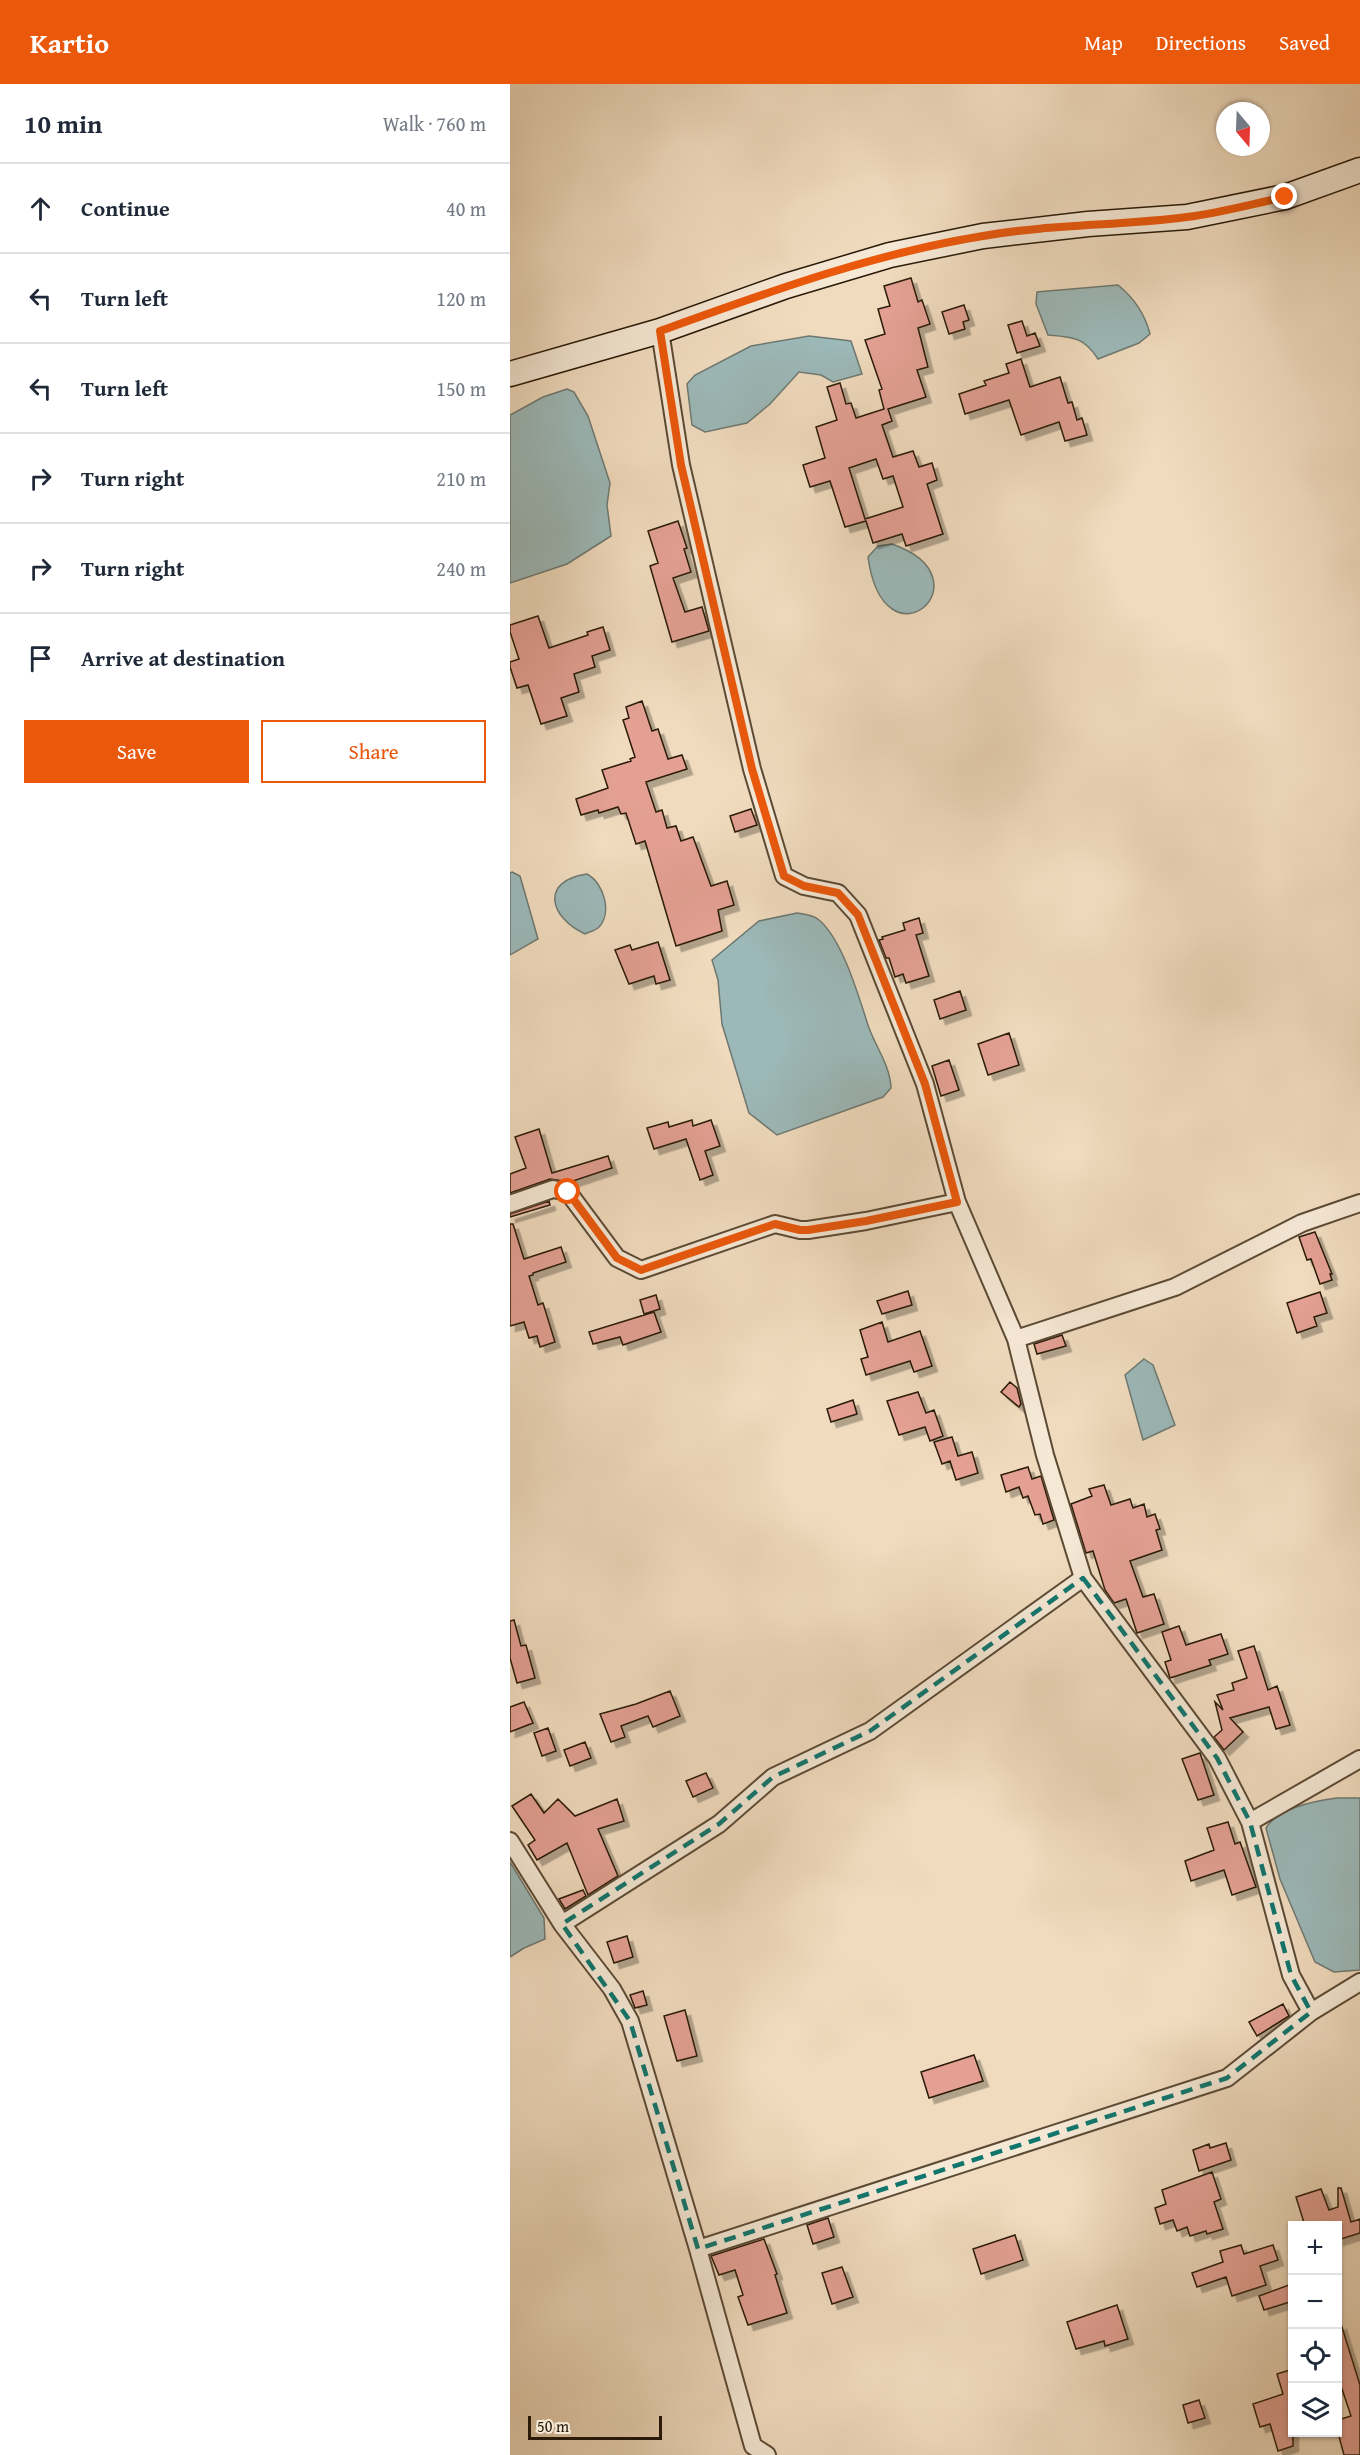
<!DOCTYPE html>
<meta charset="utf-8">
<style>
:root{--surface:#fff;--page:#f6f6f7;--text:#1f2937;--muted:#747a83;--line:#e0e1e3;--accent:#ea580c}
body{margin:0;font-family:"Gentium Book Plus",serif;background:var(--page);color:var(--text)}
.controls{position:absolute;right:18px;bottom:18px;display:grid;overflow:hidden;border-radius:0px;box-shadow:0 2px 4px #0004}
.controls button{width:54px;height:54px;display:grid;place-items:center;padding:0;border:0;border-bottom:2px solid var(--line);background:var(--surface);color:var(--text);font:30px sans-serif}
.compass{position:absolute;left:706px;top:18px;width:54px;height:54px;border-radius:50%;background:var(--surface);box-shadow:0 2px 4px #0004;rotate:161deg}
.scale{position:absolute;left:18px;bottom:15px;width:134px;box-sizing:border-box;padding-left:6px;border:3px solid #2a1a07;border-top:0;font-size:16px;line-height:21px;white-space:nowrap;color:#2a1a07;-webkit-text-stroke:4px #f5e8d5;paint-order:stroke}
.stop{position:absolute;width:18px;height:18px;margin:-14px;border:4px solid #ea580c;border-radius:50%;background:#fff}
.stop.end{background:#ea580c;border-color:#fff;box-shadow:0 2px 6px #0008}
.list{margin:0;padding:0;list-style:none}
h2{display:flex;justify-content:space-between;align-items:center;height:78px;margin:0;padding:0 24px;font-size:26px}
h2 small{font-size:20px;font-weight:400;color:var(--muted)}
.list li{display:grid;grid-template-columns:39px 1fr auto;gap:18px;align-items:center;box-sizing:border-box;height:90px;padding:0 24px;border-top:2px solid var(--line)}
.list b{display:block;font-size:22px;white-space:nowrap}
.list em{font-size:20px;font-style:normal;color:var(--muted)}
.actions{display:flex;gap:12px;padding:18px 24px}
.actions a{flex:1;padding:14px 0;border:2px solid var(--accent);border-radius:0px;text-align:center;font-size:21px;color:var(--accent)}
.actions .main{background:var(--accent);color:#fff}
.icon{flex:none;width:33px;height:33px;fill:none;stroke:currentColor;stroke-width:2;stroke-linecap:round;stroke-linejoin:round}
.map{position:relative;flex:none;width:850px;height:2371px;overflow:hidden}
header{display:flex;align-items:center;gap:36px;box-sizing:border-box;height:84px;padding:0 30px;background:var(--accent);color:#fff}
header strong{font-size:28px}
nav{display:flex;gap:33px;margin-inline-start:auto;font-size:21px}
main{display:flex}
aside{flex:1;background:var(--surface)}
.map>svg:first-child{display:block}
.water{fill:#9cb9b9;stroke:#6e7972;stroke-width:1.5}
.building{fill:#e3a093;stroke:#2a1a07;stroke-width:1.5;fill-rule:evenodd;filter:url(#shadow)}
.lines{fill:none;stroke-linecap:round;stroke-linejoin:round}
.street-casing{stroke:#5c4a35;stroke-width:20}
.secondary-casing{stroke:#2a1a07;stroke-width:27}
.street{stroke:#f5e8d5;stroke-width:16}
.secondary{stroke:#f5e8d5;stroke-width:24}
.route{stroke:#ea580c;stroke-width:8}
.marked{fill:none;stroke:#0f766e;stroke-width:4.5;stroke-dasharray:12 8;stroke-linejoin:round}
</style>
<header>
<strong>Kartio</strong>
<nav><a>Map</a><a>Directions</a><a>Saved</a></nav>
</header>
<main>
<aside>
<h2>10 min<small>Walk · 760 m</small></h2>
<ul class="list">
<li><svg class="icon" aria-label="ahead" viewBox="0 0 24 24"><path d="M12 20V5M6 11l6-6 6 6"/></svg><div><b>Continue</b></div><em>40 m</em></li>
<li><svg class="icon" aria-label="left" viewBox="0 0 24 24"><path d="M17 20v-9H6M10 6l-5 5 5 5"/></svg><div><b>Turn left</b></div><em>120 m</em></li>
<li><svg class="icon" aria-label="left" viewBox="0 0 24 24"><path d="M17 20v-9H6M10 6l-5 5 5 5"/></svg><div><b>Turn left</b></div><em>150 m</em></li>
<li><svg class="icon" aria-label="right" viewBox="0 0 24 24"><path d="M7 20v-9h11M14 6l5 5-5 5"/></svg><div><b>Turn right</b></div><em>210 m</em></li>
<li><svg class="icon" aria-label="right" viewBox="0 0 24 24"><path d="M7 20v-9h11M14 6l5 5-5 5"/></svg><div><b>Turn right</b></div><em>240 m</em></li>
<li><svg class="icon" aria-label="arrive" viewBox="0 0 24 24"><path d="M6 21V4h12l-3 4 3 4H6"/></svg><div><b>Arrive at destination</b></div></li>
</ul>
<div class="actions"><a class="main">Save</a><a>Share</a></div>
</aside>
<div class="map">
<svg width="850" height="2371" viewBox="0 0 850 2371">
<defs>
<filter id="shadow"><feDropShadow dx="5.5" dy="5.5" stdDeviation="0" flood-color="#0004"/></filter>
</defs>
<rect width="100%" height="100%" fill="#f0dbbe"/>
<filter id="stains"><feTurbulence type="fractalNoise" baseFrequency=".00333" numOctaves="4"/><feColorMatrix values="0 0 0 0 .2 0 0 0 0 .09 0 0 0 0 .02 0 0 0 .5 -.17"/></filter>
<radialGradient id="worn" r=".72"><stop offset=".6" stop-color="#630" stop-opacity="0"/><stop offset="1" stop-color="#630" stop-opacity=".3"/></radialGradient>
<path class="water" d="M608,201C624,214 635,230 640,250L629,259L588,275C574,253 563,253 538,251L526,220L527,208Z
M299,252L341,257L352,290L323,298L311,291L289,288L260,320L237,339L195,348L182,341L177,300L185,291L241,262Z
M57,305L64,308L78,332L100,399L97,421L101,452L57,480L0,499V331L33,313Z
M382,460C482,495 374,590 358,473L368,462Z
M2,788L10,792L28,855L0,871V789Z
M77,790C94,799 103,830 88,844C84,847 79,848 75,850C40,834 29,797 77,790Z
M287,829C294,830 304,831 309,836C333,856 349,914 359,944C367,965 380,982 381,1004L373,1013L267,1051L239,1029L212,940L208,896L202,876L249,837Z
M634,1275L643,1281L665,1341L633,1356L615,1291Z
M827,1714H850V1886L824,1888L805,1878L770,1795L756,1744C768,1724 804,1717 827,1714Z
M0,1778L34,1834L35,1855L14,1864L0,1873Z"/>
<path class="building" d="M401,194L408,218L412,216L420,240L408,244L418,283L407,286L416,313L378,325L382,337L372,341L383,373L403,367L409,383L422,379L427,396L417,400L433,450L396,462L392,450L363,459L356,437L335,443L320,397L300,403L293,381L315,374L306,343L327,336L317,303L330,299L336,320L341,319L346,334L374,325L369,306L372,305L355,256L375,250L368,225L380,222L374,202ZM366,375L373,395L383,392L393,423L355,435L339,384Z
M454,221L459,236L453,238L455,245L439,250L432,228Z
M512,237L517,252L525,249L530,262L507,269L498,241Z
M511,275L520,303L550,293L558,319L562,318L567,336L572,334L577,351L555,357L549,338L511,351L499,316L455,330L449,310L476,301L474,297L499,289L496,280Z
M168,437L177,464L174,465L181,488L163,494L175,528L192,523L199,547L162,558L140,482L148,479L138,447Z
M28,532L39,564L78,551L77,548L93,543L100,566L82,572L85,583L64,590L69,608L51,614L57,632L31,640L18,601L7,604L0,583V578L9,575L0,548V541Z
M132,617L142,647L148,645L158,675L172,671L177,685L136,698L146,728L152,726L157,744L166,742L171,757L183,753L201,802L217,797L224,821L208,826L212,847L166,862L135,757L126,760L116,729L111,730L108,723L89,729L88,726L71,731L66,715L98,704L92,686L121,677L120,675L125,673L113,636L119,634L116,623Z
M241,725L247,741L225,748L220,732Z
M409,834L413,849L406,851L419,892L396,899L393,890L385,893L379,874H376L369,856L373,855L372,853L395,846L393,839Z
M148,858L160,896L146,900L144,892L119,900L105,866L120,861L122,866Z
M450,907L456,926L430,935L424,916Z
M499,949L509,981L478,991L468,960Z
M439,976L449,1006L431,1012L422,982Z
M182,1036L183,1042L201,1036L210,1062L195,1067L203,1091L190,1096L176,1055L144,1065L137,1044L158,1038L159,1043Z
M29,1045L42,1089L98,1072L102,1084L60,1098L40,1095L0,1109V1090L16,1084L5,1053Z
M39,1117L40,1121L0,1133V1130Z
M0,1140H3L14,1175L51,1163L56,1178L23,1189V1191L19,1192L28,1221L33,1219L45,1258L30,1263L27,1252L19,1254L14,1238L0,1242Z
M805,1148L822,1190H820L822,1196L810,1200L801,1175L797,1176L789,1153Z
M398,1207L402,1221L372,1230L367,1217Z
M810,1208L817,1229L804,1233L807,1242L787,1249L777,1219Z
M146,1211L150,1225L134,1230L130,1216Z
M144,1228L151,1248L113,1261L110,1253L83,1260L79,1248Z
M372,1238L378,1258L410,1247L422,1282L404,1288L400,1277L356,1291L351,1275L358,1273L350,1246Z
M552,1251L556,1262L527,1270L524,1260Z
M500,1298L507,1304L511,1320L509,1323L491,1308Z
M408,1308L416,1329L424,1326L433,1352L420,1357L415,1343L389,1351L377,1317Z
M343,1316L347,1330L321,1338L317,1325Z
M442,1353L448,1372L462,1368L468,1389L446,1396L440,1377L432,1380L424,1358Z
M518,1383L522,1395L531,1392L544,1436L533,1440L530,1430L525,1431L518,1412L513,1414L509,1403L496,1408L491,1391Z
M594,1401L601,1421L620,1415L623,1424L634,1420L637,1433L645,1430L650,1445L646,1446L652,1466L620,1477L633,1513L644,1510L654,1540L627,1549L616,1515L604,1519L595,1506L583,1467L576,1469L561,1420L582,1412L579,1405Z
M4,1536L11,1562L16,1561L25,1594L7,1599L0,1574V1537Z
M669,1542L676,1561L711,1550L718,1570L699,1576L701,1581L660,1594L655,1578L661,1576L652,1548Z
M744,1562L758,1606L767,1602L780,1641L766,1645L759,1623L720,1634L733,1648L714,1666L704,1653L712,1646L705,1618L713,1626L707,1611L724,1606L722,1599L737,1594L728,1567Z
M160,1607L170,1632L143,1643L138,1632L111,1642L115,1653L101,1658L90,1630L126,1620Z
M14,1618L23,1639L0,1648V1623Z
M38,1644L46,1667L32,1672L24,1649Z
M75,1658L81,1674L60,1682L54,1666Z
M690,1669L704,1711L688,1716L672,1675Z
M196,1689L203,1704L183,1713L176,1697Z
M21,1710L34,1729L48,1715L65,1732L107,1715L114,1737L88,1745L108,1792L78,1811L57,1759L27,1776L18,1761L25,1756L2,1722Z
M718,1738L725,1760L730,1758L746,1803L722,1811L714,1786L681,1797L675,1777L704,1766L697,1744Z
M73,1806L76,1812L55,1825L49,1815Z
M117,1852L123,1873L104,1879L97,1858Z
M133,1907L137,1921L125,1924L120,1911Z
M773,1920L779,1932L747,1952L739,1938Z
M175,1926L187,1972L167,1977L154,1932Z
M464,1971L473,1997L419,2014L411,1988Z
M716,2059L721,2076L689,2087L683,2066L699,2060L700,2064Z
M702,2088L711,2115L704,2118L713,2145L697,2150L696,2147L680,2152L677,2143L667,2147L663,2136L650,2140L645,2124L656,2120L652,2106Z
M828,2104H831L841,2138L850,2135V2149L828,2156V2142H795L786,2113L811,2105L819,2126L828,2123Z
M318,2134L324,2153L303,2160L297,2141Z
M505,2151L513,2176L471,2190L463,2165Z
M254,2155L267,2190L265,2191L277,2229L238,2241L228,2213L233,2211L225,2186L209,2191L201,2172Z
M731,2161L734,2170L763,2161L768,2176L750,2182L756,2201L722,2212L716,2193L687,2203L682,2189L713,2178L710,2167Z
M332,2183L343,2213L322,2220L312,2189Z
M779,2201L783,2217L754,2226L749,2212Z
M607,2221L618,2255L595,2262L594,2257L566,2265L557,2238Z
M831,2240L850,2301V2371H834L828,2349V2336L841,2332L832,2305L828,2306V2241Z
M783,2285V2362L768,2367L760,2340L750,2343L743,2320L773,2310L767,2290Z
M689,2316L695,2334L678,2339L673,2321Z"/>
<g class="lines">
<g class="street-casing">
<path id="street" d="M150,247L171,381L242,685L274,792L294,802L328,809L348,831L415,1000L447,1118L506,1255L665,1203L792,1139L850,1119
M0,1120L43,1105L58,1108L107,1174L131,1186L265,1140L290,1146H298L356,1137L447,1118
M506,1255L535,1371L573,1494
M740,1738L850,1675
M0,1757L52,1840L102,1905L120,1937L188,2165L243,2362L257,2371
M52,1840L209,1740L263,1693L360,1647L573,1494L707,1674L740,1738L781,1891L801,1928
M188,2165L717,1994L801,1928L850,1898"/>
</g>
<g class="secondary-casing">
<path id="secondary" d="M0,290L150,247L276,202L380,171L473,152L578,140L677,133L775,113L850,86"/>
</g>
<use href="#street" class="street"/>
<use href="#secondary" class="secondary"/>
</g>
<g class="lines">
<path class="route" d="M58,1108L107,1174L131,1186L265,1140L290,1146H298L356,1137L447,1118L415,1000L348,831L328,809L294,802L274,792L242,685L171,381L150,247C256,209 361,170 473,152C540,140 609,142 677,133C709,129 742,120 775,113"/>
</g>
<path class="marked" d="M573,1494L707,1674L740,1738L781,1891L801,1928L717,1994L188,2165L120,1937L52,1840L209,1740L263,1693L360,1647Z"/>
<rect width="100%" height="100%" filter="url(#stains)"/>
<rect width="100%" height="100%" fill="url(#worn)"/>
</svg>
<div class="controls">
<button>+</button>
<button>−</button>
<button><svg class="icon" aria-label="locate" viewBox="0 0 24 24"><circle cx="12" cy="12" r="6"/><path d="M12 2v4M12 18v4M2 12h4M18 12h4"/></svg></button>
<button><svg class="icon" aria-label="layers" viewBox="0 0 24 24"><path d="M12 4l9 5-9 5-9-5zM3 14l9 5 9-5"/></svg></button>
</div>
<svg class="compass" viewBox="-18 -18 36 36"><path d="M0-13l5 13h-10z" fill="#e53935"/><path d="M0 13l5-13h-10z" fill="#747a83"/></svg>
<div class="scale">50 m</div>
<div class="stop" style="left:58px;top:1108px"></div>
<div class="stop end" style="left:775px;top:113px"></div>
</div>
</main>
